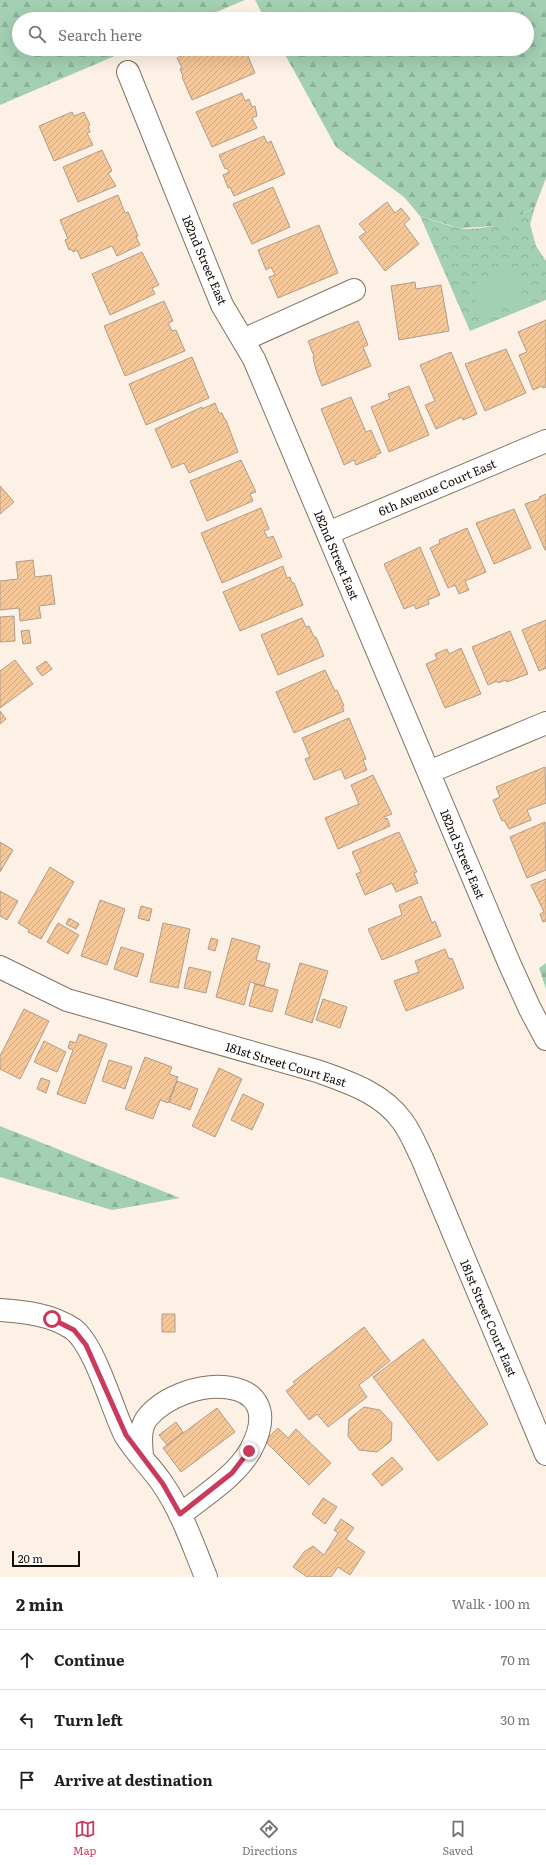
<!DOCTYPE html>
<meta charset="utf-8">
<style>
:root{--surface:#fff;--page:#f6f6f6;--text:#202124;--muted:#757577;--line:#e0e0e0;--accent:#ca3a5c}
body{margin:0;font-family:Literata,serif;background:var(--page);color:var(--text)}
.scale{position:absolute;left:12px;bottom:10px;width:68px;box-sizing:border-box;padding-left:4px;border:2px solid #130d07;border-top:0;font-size:11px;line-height:14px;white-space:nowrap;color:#130d07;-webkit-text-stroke:3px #fff;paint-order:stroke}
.stop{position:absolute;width:12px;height:12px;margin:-9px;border:3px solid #ca3a5c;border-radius:50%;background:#fff}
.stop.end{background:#ca3a5c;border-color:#fff;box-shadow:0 1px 4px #0008}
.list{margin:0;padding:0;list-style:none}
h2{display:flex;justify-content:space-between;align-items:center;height:52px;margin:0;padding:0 16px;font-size:17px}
h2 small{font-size:13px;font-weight:400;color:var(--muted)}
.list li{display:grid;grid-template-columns:26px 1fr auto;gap:12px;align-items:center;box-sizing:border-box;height:60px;padding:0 16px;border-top:1px solid var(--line)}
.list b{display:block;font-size:15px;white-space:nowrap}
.list em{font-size:13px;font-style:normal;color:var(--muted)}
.icon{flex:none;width:22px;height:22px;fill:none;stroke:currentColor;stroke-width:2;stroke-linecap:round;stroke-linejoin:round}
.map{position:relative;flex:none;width:546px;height:1577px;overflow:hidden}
.search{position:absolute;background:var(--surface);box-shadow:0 4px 16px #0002;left:12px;right:12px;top:12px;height:44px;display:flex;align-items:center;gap:10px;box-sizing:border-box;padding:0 14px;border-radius:22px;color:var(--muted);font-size:15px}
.sheet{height:232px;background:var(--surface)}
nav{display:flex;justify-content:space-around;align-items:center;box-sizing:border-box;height:56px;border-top:1px solid var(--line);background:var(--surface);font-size:11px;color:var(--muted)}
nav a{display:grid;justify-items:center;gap:2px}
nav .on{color:var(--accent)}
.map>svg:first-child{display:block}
.forest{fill:url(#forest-firs)}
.park{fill:url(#park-crowns)}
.pitch{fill:#a3cfb2}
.building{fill:url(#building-hatch);stroke:#af9d8b}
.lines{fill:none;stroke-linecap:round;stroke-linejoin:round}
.minor-casing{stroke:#837262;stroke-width:24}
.minor{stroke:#fff;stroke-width:22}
.route{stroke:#ca3a5c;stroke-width:5}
.labels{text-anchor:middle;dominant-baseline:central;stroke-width:3;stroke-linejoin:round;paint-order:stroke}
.street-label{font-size:12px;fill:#130d07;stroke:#fff}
</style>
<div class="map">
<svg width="546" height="1577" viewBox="0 0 546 1577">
<defs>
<pattern id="forest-firs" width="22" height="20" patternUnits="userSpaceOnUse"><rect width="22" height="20" fill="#a3cfb2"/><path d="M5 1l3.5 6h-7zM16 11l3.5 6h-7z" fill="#8bb198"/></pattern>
<pattern id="park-crowns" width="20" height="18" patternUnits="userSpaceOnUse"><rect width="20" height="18" fill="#a3cfb2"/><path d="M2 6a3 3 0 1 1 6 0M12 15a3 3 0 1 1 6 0" fill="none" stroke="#8bb198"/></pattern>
<pattern id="building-hatch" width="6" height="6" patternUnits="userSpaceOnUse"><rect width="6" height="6" fill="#f5c799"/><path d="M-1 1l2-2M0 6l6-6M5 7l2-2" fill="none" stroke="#d1aa82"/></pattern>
</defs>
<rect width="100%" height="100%" fill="#fdf1e6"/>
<path class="forest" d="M0,0H245L200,19H19V49H131L0,105Z
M255,0H546V178L535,207L516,218L499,225L481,227L459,228L420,216L404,197L336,147L282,49H527V19H265Z
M546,963V989L539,968Z
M0,1126L180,1198L112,1210L0,1177Z"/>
<path class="park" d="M535,207L530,224L536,246L546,261V300L470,331L420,216C433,220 446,225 459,228C487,232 512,221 535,207Z"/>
<path class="pitch" d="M512,268L525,299L483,317L470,285Z"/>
<path class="building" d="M195,49H245L255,73L192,100L182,77L183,76L180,69L182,68L177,58Z
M242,93L245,101L249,99L252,107L255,106L257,116L252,118L257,128L212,147L196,112Z
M72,112L74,116L84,112L90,125L88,126L90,132L87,133L93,145L54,161L39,126Z
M264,136L267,143L271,141L285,174L234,196L230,187L228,188L223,175L229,172L227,168L225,169L219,155Z
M102,150L112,171L108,173L116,186L78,202L63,167Z
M273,187L290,227L252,244L233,204Z
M118,195L125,213L128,212L138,236L136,237L140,245L117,256L112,246L81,259L77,250L73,252L71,249L69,250L65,240L68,239L60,220Z
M387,202L395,213L401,208L410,219L404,224L419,244L385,271L359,237L366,232L359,224Z
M319,225L338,273L278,298L269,277L275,275L271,267L266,270L258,250Z
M142,252L159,285L152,288L155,294L110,315L92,274Z
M415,282L416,289L441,285L449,331L399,340L391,286Z
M164,301L173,321L168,323L172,331L176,330L185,351L125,376L104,326Z
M546,320V387L543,388L542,386L533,390L519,355L527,352L518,332Z
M358,321L368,345L363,347L371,366L322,386L316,370L313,357L314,356L308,341Z
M506,349L526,393L485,411L465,364Z
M451,352L477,414L463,420L462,417L436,429L425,405L435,401L420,365Z
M192,357L209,398L146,425L129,384Z
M409,386L429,435L389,452L371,407L390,399L388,394Z
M351,397L366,432L371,430L381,453L376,455V457L356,465L354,460L344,465L321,409Z
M215,403L219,413H222L225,420H226L238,452L189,473L184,463L172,468L155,429L202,407V409Z
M241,460L256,492L250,494L253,501L207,521L190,481Z
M0,486L14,502L0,514Z
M546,494V550H545L525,504L540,499L539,497Z
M261,508L269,529L264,531L268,538L273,536L282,557L222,583L201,533Z
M514,509L531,548L494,564L476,523Z
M467,528L486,572L465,581L469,590L459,594L455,585L448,588L430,548L440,543L439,540Z
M420,547L440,595L428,600L429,604L416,609L414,605L404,609L384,564Z
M33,560L35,577L51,575L55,604L39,606L41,618L20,621L19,608L0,610V581L18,579L16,562Z
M283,566L287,578L290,577L292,583H294L303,605L240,631L223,592Z
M14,616L15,641L0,642V617Z
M302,618L306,627L309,626L314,637H316L324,656L278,675L261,635Z
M546,620V668L539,671L522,630Z
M29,630L31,643L23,644L21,631Z
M510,631L528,674L507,682L506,680L498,683L497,681L488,685L472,647Z
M461,648L481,694L445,708L426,664L437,659L435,654L447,649L449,654Z
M15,660L33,684L0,708V671Z
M46,661L52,669L42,676L36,668Z
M325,670L335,691L337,690L344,706H342L344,711L294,733L276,692Z
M0,711L6,719L0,724Z
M349,718L366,759L363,760L367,770L345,779L341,769L314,780L305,759L310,757L302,738Z
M545,767L546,803L527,810L531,820L509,829L504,820L502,821L493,800L500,797L496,787Z
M373,775L392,814L384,817L385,819L387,818L390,826L338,849L325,818L359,804L351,785Z
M545,822L546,870L527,878L510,837Z
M399,832L417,872L414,873L418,883L396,892L392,883L365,895L356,874L361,872L352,852Z
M0,842L13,850L0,872Z
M50,867L74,882L41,939L28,932L29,930L18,923Z
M546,879V921L543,922L540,914L544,912L531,885Z
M0,891L18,901L7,920L0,916Z
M421,896L432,923L435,921L441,936L382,960L368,929L402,915L399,905Z
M100,900L125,909L107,965L81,956Z
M141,906L152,909L149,921L138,918Z
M69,918L79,924L76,929L66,924Z
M58,923L79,935L68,954L47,942Z
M163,923L190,929L178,988L150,982Z
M211,938L218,940L215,951L208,949Z
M232,938L260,946L256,960L270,964L264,986L250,982L244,1005L216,997Z
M121,947L144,954L137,977L114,969Z
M445,949L449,959L452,958L464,988L406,1011L394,981L419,972L415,961Z
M300,963L328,971L312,1023L285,1014Z
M189,967L211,972L206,993L184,988Z
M255,984L278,990L272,1012L249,1006Z
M323,999L347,1007L340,1028L316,1020Z
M24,1009L49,1021L20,1079L0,1069V1056Z
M79,1034L107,1044L85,1104L57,1094L73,1050L68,1048L70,1041L76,1043Z
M44,1041L66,1052L57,1072L34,1062Z
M145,1057L172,1067L169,1074L178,1077L168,1103L160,1100L153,1119L125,1109Z
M109,1060L132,1067L125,1089L102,1081Z
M219,1068L242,1079L215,1137L192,1126Z
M41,1078L50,1081L46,1093L37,1089Z
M177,1081L198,1089L190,1110L169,1102Z
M243,1094L264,1104L252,1130L231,1120Z
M162,1314H175V1332H162Z
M364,1327L390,1361L359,1385L367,1397L328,1427L317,1414L309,1420L286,1391L295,1384L293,1382Z
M423,1339L488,1424L438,1461L373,1377Z
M364,1407L380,1410L392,1423L391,1441L377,1452L359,1450L348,1436L349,1419Z
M217,1408L235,1432L181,1472L163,1448Z
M176,1422L183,1432L167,1445L159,1435Z
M278,1428L288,1438L296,1429L331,1463L309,1485L265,1441Z
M392,1457L403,1469L382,1486L372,1474Z
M323,1498L337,1507L325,1524L312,1514Z
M341,1519L354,1528L346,1539L365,1552L350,1575L338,1567L331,1577H307L293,1567L304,1552L313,1546L324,1555L338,1533L334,1530Z"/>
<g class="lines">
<g class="minor-casing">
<path id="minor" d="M128,72L222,305L254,359L510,965L530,1009L546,1039
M243,340L354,290
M328,533L546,441
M429,772L546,723
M0,967L67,1000L317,1071C348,1082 383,1093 403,1122C411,1133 416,1146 422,1158L546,1454
M0,1310C25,1312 51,1314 73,1329C95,1345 112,1409 125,1435C135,1452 151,1467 162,1483C182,1512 193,1545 206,1577
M142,1456C141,1444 139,1429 147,1418C184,1373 294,1371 250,1451C235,1477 203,1496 180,1515"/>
</g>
<use href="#minor" class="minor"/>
</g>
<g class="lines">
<path class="route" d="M52,1319L74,1330L86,1345L126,1435L163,1484L180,1514L232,1473L249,1451"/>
</g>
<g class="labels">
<g class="street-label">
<text transform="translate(205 260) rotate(67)">182nd Street East</text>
<text transform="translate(437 487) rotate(-23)">6th Avenue Court East</text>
<text transform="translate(337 555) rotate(67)">182nd Street East</text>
<text transform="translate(463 854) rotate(67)">182nd Street East</text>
<text transform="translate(286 1064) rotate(17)">181st Street Court East</text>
<text transform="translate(489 1318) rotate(67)">181st Street Court East</text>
</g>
</g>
</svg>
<div class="scale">20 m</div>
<div class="stop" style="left:52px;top:1319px"></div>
<div class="stop end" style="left:249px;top:1451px"></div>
<div class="search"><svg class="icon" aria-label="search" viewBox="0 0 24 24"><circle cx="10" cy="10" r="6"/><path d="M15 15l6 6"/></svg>Search here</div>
</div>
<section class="sheet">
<h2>2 min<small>Walk · 100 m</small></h2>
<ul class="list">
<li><svg class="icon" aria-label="ahead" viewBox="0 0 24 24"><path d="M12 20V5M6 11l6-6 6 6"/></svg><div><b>Continue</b></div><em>70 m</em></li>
<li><svg class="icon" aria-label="left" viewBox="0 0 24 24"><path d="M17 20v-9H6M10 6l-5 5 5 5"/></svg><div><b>Turn left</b></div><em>30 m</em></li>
<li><svg class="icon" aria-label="arrive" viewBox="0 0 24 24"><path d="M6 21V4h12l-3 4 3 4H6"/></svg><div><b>Arrive at destination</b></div></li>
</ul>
</section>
<nav>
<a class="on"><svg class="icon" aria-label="map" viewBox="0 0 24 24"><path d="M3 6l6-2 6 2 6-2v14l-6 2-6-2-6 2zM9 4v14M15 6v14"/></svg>Map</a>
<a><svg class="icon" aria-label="directions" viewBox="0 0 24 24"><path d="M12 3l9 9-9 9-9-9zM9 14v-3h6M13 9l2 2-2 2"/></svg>Directions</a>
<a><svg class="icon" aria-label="saved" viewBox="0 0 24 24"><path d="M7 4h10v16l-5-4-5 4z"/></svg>Saved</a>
</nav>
